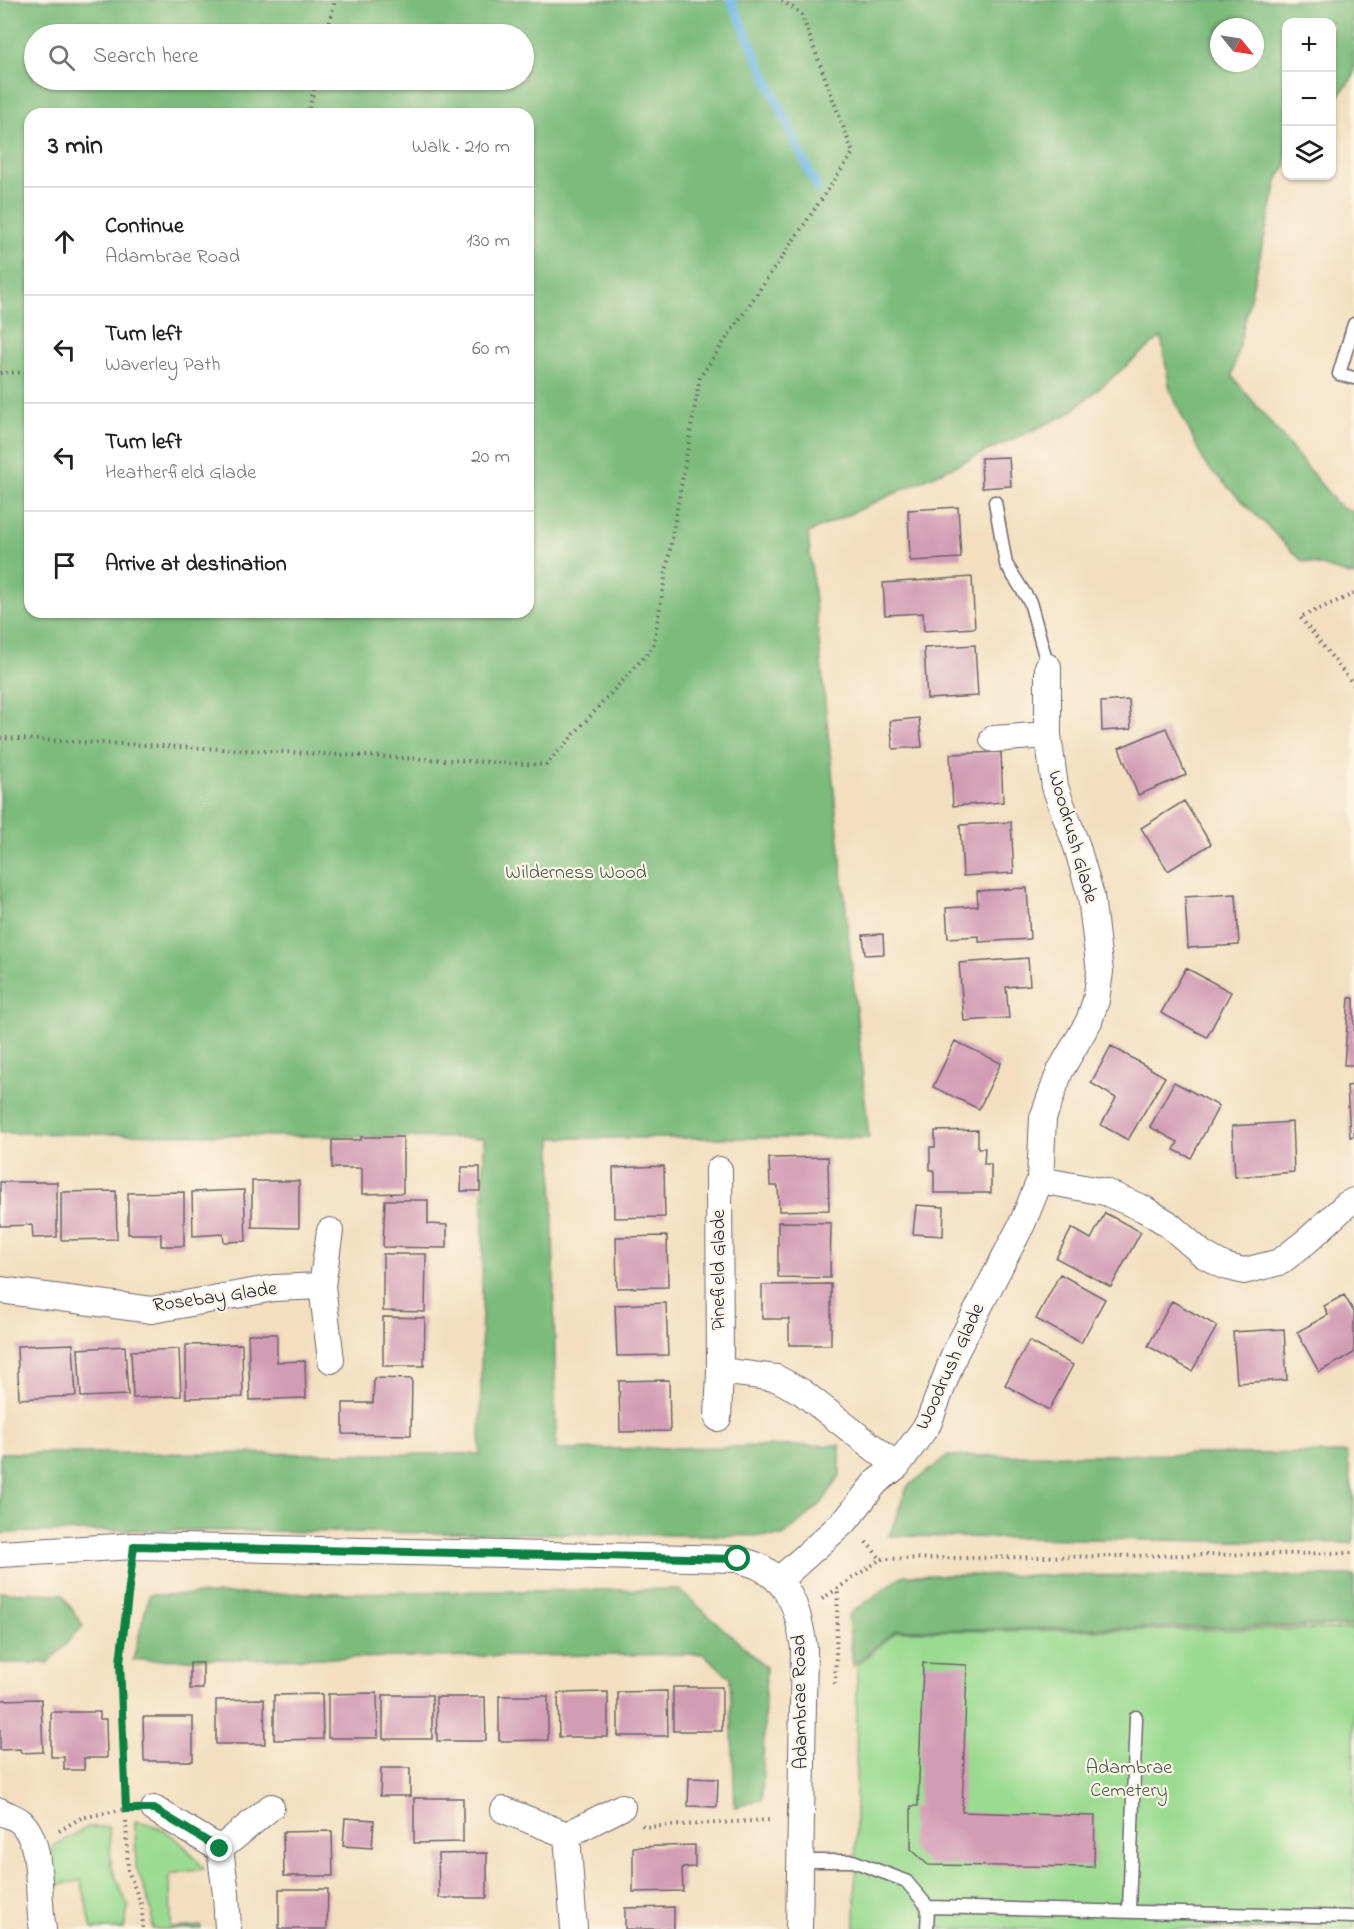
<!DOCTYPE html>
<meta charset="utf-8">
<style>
:root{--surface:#fff;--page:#f6f6f6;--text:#202124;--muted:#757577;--line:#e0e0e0}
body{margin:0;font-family:"Indie Flower",sans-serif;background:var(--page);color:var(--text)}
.controls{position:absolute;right:18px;top:18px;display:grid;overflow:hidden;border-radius:12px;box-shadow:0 2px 4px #0004}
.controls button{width:54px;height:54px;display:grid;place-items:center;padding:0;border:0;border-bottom:2px solid var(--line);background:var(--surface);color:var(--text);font:30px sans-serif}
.compass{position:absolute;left:1210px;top:18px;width:54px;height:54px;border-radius:50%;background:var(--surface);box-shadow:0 2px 4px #0004;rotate:120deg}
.stop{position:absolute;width:18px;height:18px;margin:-14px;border:4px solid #0b8043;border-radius:50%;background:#fff}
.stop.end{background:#0b8043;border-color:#fff;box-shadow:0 2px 6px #0008}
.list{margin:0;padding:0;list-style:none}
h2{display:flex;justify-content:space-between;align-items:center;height:78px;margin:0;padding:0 24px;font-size:26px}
h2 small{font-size:20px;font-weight:400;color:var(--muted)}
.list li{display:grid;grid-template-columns:39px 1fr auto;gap:18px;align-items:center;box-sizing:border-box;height:108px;padding:0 24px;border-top:2px solid var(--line)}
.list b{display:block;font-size:22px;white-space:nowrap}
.list p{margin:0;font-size:20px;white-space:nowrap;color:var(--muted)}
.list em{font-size:20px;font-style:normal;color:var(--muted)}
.icon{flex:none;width:33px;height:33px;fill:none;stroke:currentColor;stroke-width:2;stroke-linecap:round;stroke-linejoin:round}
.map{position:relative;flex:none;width:1354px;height:1929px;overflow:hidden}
.search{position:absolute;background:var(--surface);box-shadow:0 2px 4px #0004;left:24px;top:24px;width:510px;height:66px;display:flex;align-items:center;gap:15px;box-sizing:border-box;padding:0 21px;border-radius:33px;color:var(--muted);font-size:22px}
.panel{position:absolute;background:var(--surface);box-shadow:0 2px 4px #0004;left:24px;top:108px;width:510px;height:510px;border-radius:18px}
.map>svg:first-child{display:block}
.green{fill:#9bdb91;stroke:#5e7e66;stroke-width:1.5}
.forest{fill:#7cbb7b;stroke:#4f6e5b;stroke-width:1.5;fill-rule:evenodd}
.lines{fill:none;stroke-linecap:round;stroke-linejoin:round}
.stream{stroke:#6cb6e5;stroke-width:9}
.building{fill:#d29cb5}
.service-casing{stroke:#6b646a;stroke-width:15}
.minor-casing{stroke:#6b646a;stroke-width:28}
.path{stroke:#6b646a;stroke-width:4;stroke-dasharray:1.5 4.5;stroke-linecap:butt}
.service{stroke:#fff;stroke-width:12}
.minor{stroke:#fff;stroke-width:26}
.route{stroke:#0b8043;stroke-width:8}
.labels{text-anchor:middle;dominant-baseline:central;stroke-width:4.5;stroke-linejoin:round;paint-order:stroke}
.street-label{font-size:20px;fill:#22223b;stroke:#fcf5e5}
.park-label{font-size:20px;fill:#465a55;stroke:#fcf5e5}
</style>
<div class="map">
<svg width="1354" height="1929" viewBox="0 0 1354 1929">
<rect width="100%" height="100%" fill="#fcf5e5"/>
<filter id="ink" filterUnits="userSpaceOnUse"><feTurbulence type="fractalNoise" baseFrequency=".0167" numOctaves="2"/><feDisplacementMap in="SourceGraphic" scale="12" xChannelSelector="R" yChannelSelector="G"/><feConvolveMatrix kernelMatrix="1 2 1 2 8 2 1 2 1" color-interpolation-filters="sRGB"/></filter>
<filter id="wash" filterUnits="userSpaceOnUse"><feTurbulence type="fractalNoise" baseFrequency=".008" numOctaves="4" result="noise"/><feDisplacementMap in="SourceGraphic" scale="24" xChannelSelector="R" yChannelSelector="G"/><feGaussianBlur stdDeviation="1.35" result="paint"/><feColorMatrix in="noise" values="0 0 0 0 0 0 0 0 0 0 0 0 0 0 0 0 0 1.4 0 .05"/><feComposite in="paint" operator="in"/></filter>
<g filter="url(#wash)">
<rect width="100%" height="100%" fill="#f3dfc0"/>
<path class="green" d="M1354,1629V1929H855L857,1666L897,1631Z
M135,1821C167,1825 184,1844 204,1869L170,1874L171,1928L201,1926V1929H153L151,1909L136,1866Z
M88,1827H109L111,1865L128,1907L124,1929H92L81,1880L45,1889L53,1846Z"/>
<path class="forest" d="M0,0H1354V75L1332,106V22H1286V167L1278,178L1232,376L1339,506L1354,512V576L1301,560L1205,464L1170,390L1161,337L1068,414L808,533L869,1138H552L556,1450L840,1445V1475L822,1503L783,1536L132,1530L0,1533V1453L480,1454L484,1138L0,1133ZM1219,27H1255V63H1219ZM34,34H524V80H34ZM30,114H528V612H30Z
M1347,1453L1354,1501V1539L1352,1543L889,1536L907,1487L948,1456Z
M904,1575L1354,1576V1626L896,1630L853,1666L848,1615Z
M679,1589L766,1667L762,1800L735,1807L730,1677L703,1654L133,1660L149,1595Z
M0,1592L62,1594L83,1626L48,1663H0Z"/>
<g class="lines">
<path class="stream" d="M731,0L817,189"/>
</g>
<g id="blocks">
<path class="building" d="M1009,457L1011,486L982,488L981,458Z
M958,507L961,558L910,561L908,510Z
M972,577L975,628L924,631L923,613L885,615L883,583Z
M975,645L978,696L927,699L924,648Z
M1129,700L1131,729L1102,731L1101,702Z
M919,718L922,747L893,749L890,721Z
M1166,728L1186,775L1138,795L1119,748Z
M1001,752L1003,802L953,806L950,754Z
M1184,801L1211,844L1168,871L1141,828Z
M1011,822L1014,873L963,876L960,825Z
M1027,888L1030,939L979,942V936L948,938L946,908L978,906L977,891Z
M1236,894L1239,945L1188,948L1185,897Z
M883,934L884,954L865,955L863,935Z
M1028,958L1030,985L1006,987L1009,1018L964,1021L959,963Z
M1186,968L1231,992L1207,1037L1161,1013Z
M1349,998H1354V1065H1344Z
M955,1041L1001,1063L979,1109L933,1087Z
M1111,1046L1165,1077L1128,1140L1101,1125L1116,1098L1091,1083Z
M1174,1082L1219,1106L1191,1158L1174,1150L1178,1142L1150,1127Z
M1354,1085V1136L1350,1137L1347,1086Z
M1292,1122L1294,1172L1235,1177L1232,1126Z
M978,1130V1148H985L984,1164H991V1193H934V1170H930V1147H935V1131Z
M361,1137H403V1193L362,1194V1168H332V1140H361Z
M828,1157L829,1210L779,1211L778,1186H770L769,1158Z
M664,1166L665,1217L614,1218L613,1168Z
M462,1167H480V1191H461Z
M252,1181H299V1228L252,1227Z
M0,1182H57V1237L33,1238L32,1225L0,1226Z
M244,1190L246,1241L224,1242L223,1234L193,1236L192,1192Z
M116,1191L117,1239L61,1240V1192Z
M184,1192V1246H161V1234H128V1193Z
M385,1200H428V1224L447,1225V1248L383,1247Z
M916,1205L944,1207L943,1236L913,1234Z
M1105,1213L1141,1232L1111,1287L1056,1258L1072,1228L1091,1239Z
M778,1222L831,1223L830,1278L778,1277Z
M667,1236L668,1287L617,1288L616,1237Z
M383,1254H426L425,1312L383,1311Z
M1060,1274L1105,1299L1081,1343L1036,1319Z
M831,1284V1345H789V1319H762V1285Z
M1344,1295L1354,1312V1353L1319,1372L1297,1332L1328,1315L1324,1306Z
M1172,1301L1217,1326L1192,1371L1148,1346Z
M666,1303L668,1355L617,1356L615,1305Z
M383,1317L425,1318L424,1366H383Z
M1284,1329L1287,1380L1237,1383L1233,1332Z
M248,1334H277V1362L305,1361L306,1398L250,1400Z
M1029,1341L1073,1365L1049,1410L1005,1385Z
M73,1344L76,1396L19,1399L17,1346Z
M242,1344L243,1397L186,1398V1345Z
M125,1346L128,1395L81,1397L78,1349Z
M179,1349L181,1396L133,1398L131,1351Z
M374,1378L412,1379L411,1435L343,1434V1403H373Z
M669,1380L670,1431L620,1432L619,1381Z
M190,1663H203V1689H190Z
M923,1663L967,1665L962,1812L1095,1816L1094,1867L928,1865L911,1849V1806H918Z
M673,1687H722V1731H673Z
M667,1691L668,1736H618V1692Z
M608,1692V1737H559L558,1693Z
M377,1693L378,1738H328V1694Z
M322,1694L323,1739L274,1740V1695Z
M383,1695H432V1739H383Z
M499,1696H548V1740L499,1741Z
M436,1697H485L486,1741H437Z
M41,1699L43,1752L21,1753L20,1749L0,1750V1700Z
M264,1699L265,1744H216V1700Z
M51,1712H100V1719H106L107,1758H84V1770H64V1757H51Z
M143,1717H193V1761H144Z
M381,1768H410V1796H380Z
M689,1778L718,1779L717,1807L688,1806Z
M414,1798H463V1842L414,1843Z
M345,1818L374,1820L372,1848L343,1846Z
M332,1831L333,1876H284L283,1832Z
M695,1845V1867L682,1868L683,1891L633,1892V1847Z
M487,1853V1898H439L438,1854Z
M279,1889H328L327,1929H279Z
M674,1907V1929H625V1908Z"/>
</g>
</g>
<g filter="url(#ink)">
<use href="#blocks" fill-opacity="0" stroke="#6b646a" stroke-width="1.5"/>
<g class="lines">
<g class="service-casing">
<path id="service" d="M1354,324L1339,374L1354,378
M995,502L1006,564L1030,602L1048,667
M801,1861H853L906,1881L928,1907L927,1929
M928,1907L1354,1917
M1129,1911L1136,1717"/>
</g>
<g class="minor-casing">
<path id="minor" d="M1048,735V667
M719,1170L720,1371
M1040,1180L1105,1192L1144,1209L1167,1223L1204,1255L1224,1266L1244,1271L1280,1262L1308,1240L1346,1205L1354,1201
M322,1286L330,1231
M0,1290L152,1310L274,1288L322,1286L331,1360
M718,1418L720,1371L776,1378L802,1392L897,1466
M0,1554L134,1546L738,1559C745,1562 754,1564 760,1567C793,1585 799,1615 804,1648L799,1929
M778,1581L847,1519L876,1482L897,1466L928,1424L955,1353L1022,1224L1040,1180L1043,1118L1060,1071L1089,1021L1096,1000L1100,972L1091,896L1077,847L1055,787L1048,735L993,739
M154,1809L220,1849
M504,1810L567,1835L574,1929
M0,1811C6,1815 16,1817 21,1822C45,1845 36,1898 43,1929
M567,1835L622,1807
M228,1929L226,1894L220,1849L271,1807"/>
</g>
<path class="path" d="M327,34L335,0
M308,114L316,80
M0,373L30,372
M1354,594L1300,617L1354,685
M0,738L546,765L653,647L700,377L853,153L801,13L781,0
M866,1542L881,1559
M822,1599L881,1559L1354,1553
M835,1684L838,1589
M126,1799L120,1662L130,1573
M126,1821L128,1870L142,1907L143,1929
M642,1825L645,1827L771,1820
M59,1831L81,1818L126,1809"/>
<use href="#service" class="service"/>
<use href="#minor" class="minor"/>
</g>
</g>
<g class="lines" filter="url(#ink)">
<path class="route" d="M220,1849L154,1809H126L120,1662L134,1546L738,1559"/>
</g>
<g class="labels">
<g class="street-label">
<text transform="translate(1072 837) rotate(74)">Woodrush Glade</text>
<text transform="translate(719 1270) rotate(-90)">Pinefield Glade</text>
<text transform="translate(215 1298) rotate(-8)">Rosebay Glade</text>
<text transform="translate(951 1367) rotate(-65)">Woodrush Glade</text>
<text transform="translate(801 1702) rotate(-91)">Adambrae Road</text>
</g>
<g class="park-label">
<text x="576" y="873">Wilderness Wood</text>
<text x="1129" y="1768">Adambrae<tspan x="1129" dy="23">Cemetery</tspan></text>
</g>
</g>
</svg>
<div class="controls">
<button>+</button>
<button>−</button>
<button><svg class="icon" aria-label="layers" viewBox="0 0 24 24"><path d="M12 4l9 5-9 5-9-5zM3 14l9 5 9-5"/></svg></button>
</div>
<svg class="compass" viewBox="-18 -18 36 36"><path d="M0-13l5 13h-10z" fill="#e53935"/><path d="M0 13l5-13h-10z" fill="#757577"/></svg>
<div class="stop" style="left:738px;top:1559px"></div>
<div class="stop end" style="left:220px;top:1849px"></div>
<div class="search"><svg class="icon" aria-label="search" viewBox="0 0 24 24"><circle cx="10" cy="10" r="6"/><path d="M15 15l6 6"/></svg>Search here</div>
<section class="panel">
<h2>3 min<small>Walk · 210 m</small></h2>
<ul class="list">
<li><svg class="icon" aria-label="ahead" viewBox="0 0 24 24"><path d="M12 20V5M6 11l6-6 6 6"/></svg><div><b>Continue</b><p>Adambrae Road</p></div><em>130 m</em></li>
<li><svg class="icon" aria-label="left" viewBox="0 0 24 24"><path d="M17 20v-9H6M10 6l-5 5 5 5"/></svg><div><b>Turn left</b><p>Waverley Path</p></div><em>60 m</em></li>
<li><svg class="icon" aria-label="left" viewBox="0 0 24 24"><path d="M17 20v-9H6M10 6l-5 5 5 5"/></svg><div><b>Turn left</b><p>Heatherfield Glade</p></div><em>20 m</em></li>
<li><svg class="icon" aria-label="arrive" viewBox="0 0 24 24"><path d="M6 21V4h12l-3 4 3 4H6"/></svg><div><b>Arrive at destination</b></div></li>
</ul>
</section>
</div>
